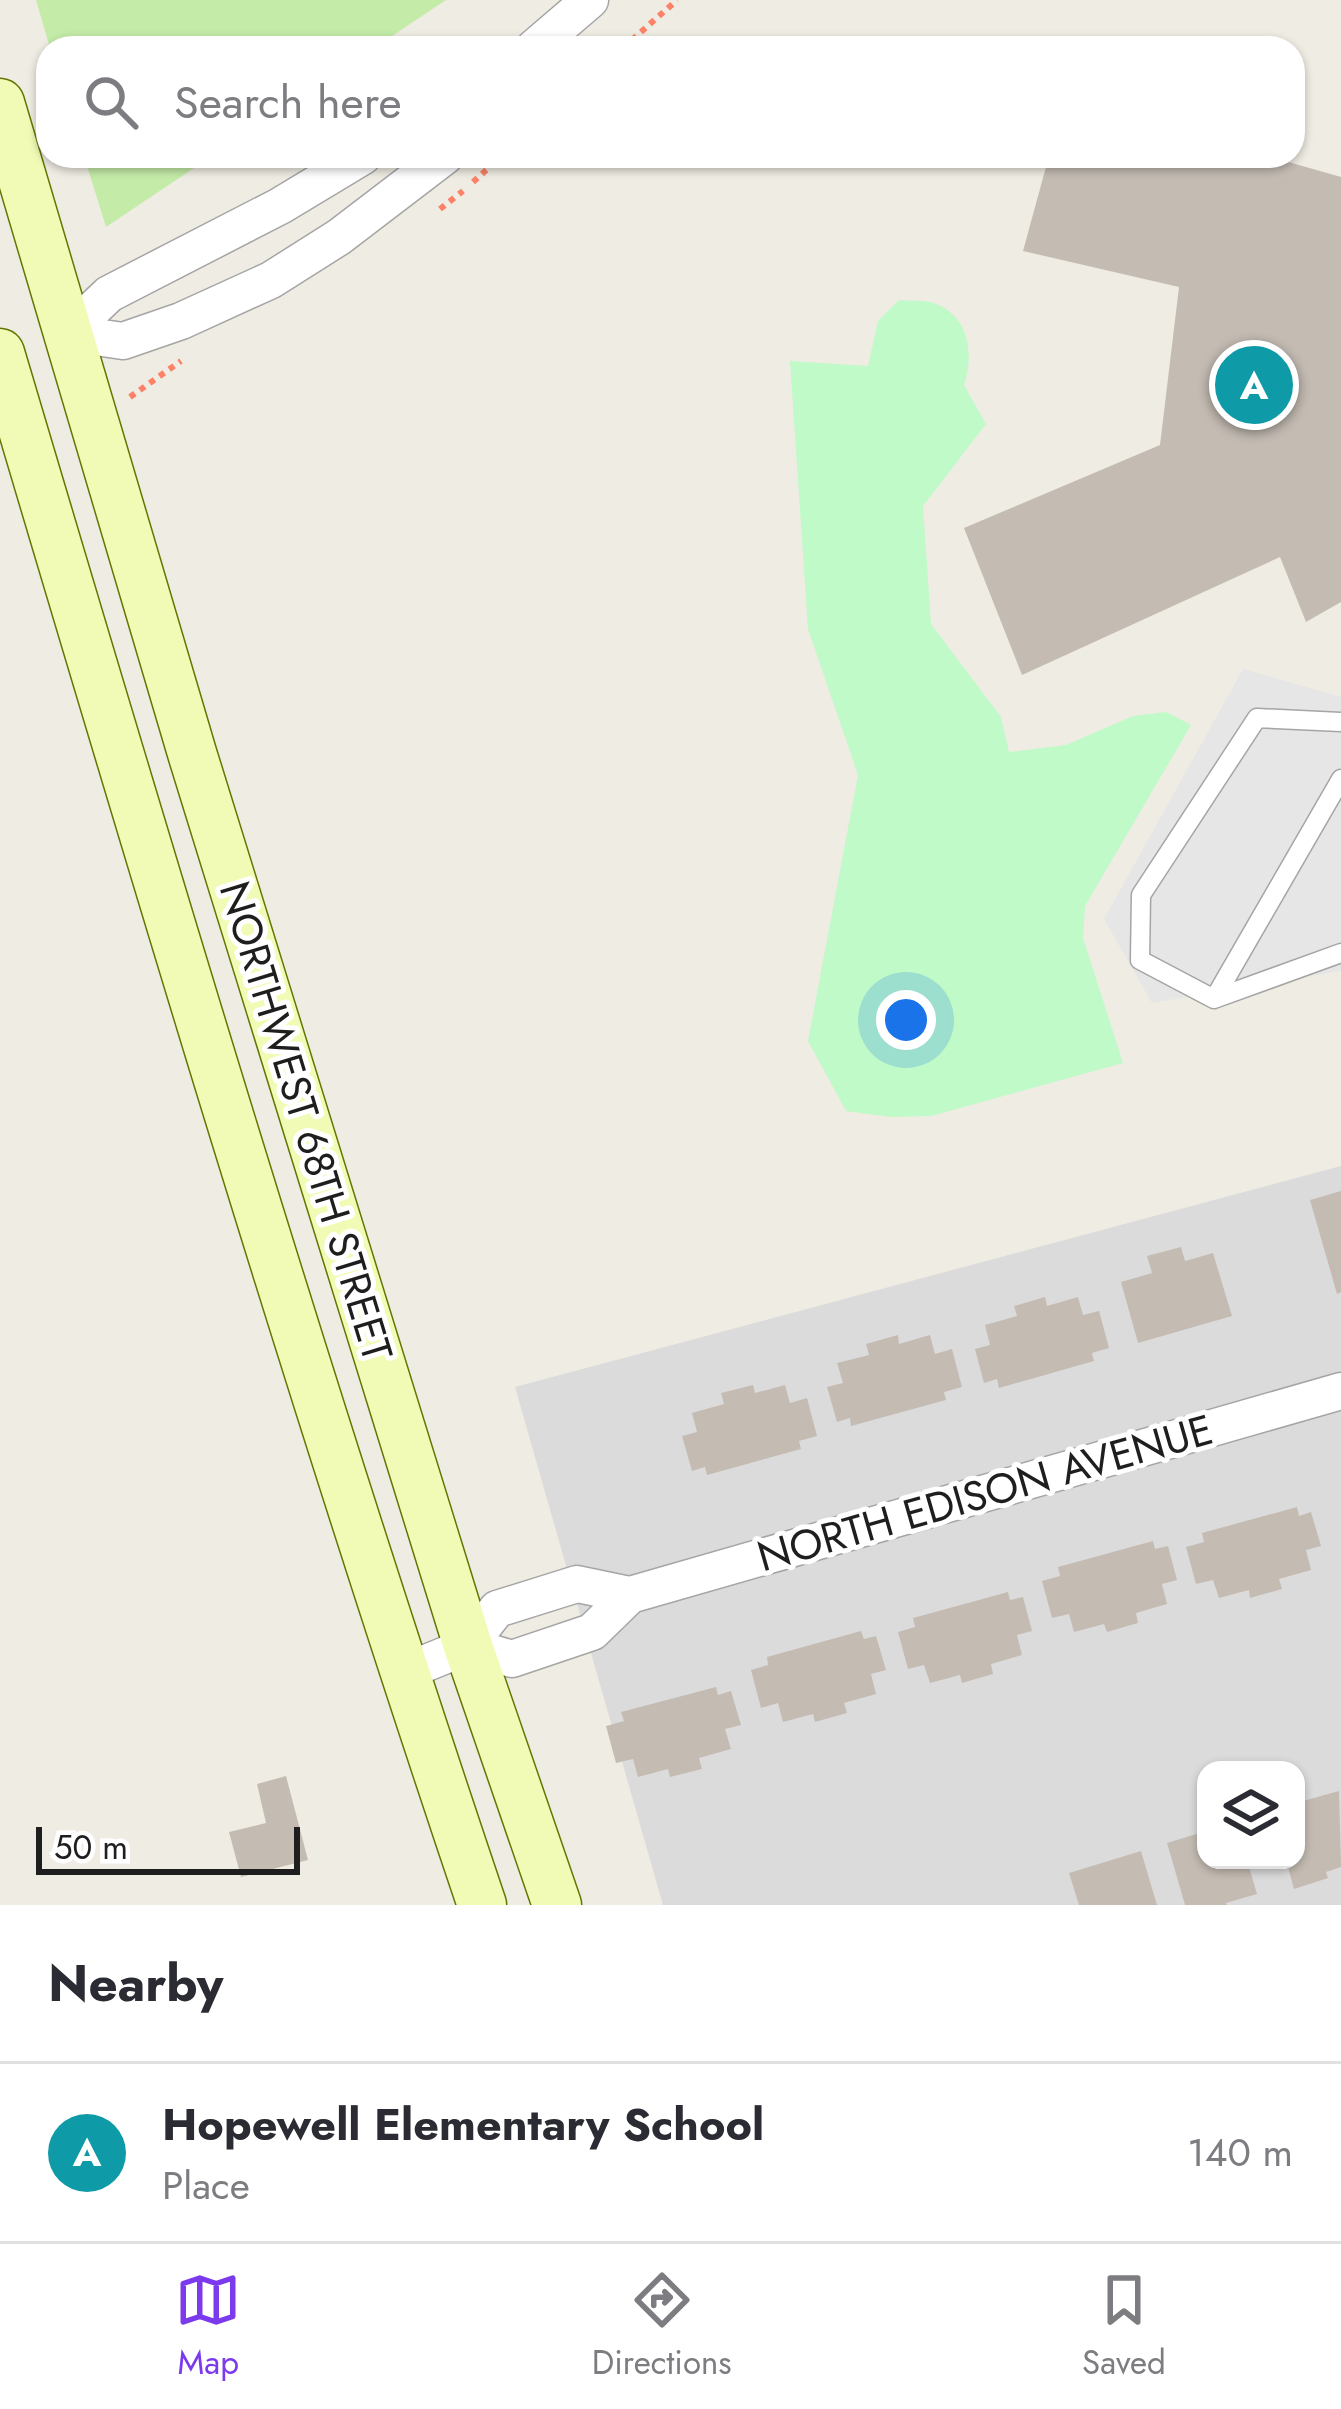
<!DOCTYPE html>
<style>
:root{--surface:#fff;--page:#f2f2f3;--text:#2b2b33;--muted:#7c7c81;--line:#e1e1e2;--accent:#7c3aed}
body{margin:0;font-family:Jost,sans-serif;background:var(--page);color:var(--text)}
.controls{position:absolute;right:36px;bottom:36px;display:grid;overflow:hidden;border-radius:24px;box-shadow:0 3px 9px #0004}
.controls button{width:108px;height:108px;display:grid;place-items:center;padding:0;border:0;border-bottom:3px solid var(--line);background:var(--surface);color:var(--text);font:60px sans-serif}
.scale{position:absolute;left:36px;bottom:30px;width:264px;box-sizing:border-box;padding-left:12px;border:6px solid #1e1e1e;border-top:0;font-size:33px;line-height:42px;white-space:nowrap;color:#1e1e1e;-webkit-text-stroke:9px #fff;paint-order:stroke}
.you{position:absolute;left:906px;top:1020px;width:42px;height:42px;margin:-30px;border:9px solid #fff;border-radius:50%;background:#1a73e8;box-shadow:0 0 0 18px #1a73e833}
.badge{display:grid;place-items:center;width:78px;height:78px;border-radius:50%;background:var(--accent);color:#fff;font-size:39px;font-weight:700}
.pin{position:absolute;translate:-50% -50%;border:6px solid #fff;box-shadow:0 3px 12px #0006}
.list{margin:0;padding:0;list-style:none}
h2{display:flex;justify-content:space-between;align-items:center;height:156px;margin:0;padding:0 48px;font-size:51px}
h2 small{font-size:39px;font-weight:400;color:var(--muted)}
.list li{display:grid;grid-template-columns:78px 1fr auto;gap:36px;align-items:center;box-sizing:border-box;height:180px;padding:0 48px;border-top:3px solid var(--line)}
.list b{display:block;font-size:45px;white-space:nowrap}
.list p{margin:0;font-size:39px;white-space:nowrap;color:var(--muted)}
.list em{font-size:39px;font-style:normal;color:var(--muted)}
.icon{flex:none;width:66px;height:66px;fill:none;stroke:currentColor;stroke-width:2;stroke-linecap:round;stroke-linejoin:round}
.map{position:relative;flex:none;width:1341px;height:1905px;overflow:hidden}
.search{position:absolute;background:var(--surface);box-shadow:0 3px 9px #0004;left:36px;right:36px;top:36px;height:132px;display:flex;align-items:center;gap:30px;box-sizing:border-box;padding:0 42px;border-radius:36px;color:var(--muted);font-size:45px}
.sheet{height:336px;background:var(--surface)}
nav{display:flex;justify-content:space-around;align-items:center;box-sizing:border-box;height:168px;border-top:3px solid var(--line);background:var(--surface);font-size:33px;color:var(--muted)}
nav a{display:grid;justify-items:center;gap:6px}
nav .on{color:var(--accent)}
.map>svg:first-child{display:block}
.residential{fill:#dcdbdb;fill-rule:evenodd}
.grass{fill:#c4eba8}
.park{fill:#bffac8}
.parking{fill:#e6e6e6}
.building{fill:#c4bcb3}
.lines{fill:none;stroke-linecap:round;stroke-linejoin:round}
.service-casing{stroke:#a5a5a5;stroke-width:21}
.minor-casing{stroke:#a5a5a5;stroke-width:39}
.secondary-casing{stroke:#627702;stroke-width:51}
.path{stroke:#fd8167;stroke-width:6;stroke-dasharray:6 6;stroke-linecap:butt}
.service{stroke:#fff;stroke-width:18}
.minor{stroke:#fff;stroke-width:36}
.secondary{stroke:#f2fbb6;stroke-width:48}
.labels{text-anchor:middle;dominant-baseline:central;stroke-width:10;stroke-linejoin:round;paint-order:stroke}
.street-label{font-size:42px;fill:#1e1e1e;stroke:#fff}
</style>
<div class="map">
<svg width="1341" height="1905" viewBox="0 0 1341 1905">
<rect width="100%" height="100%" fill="#efece3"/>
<path class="residential" d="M1341,1166V1905H663L515,1387ZM1206,1770H1296V1860H1206Z"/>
<path class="grass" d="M36,0H446L374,48H50Z
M84,156H212L106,227Z"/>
<path class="park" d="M899,300C909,301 921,300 930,302C968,312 975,352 964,385L986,424L923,506L931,624L1001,717L1009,752L1066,745L1133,716L1166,712L1191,725L1085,906L1083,938L1123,1063L931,1116L891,1117L846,1111L808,1041L858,775L808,629L790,361L868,366L878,321Z"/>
<path class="parking" d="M1243,669L1341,697V971L1152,1003L1104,919Z"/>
<path class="building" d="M1049,156H1267L1341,177V602L1306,622L1280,557L1022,675L964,528L1160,445L1179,287L1023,251Z
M1341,1191V1292L1337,1294L1310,1200Z
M1181,1247L1185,1261L1213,1253L1232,1316L1138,1343L1121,1282L1152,1273L1147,1256Z
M1045,1297L1047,1306L1078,1297L1083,1315L1099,1311L1109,1348L1092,1353L1094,1361L999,1388L997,1379L984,1383L975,1349L990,1345L985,1325L1017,1316L1014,1306Z
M898,1335L899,1344L930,1335L935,1354L952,1349L962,1387L944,1392L946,1400L851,1426L850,1418L837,1422L827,1387L843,1383L837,1363L869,1355L866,1344Z
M753,1385L755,1393L785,1385L790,1403L807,1398L817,1436L799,1441L801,1449L707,1475L705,1467L692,1471L682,1436L697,1432L692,1413L724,1404L721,1393Z
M1297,1507L1299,1516L1311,1512L1321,1546L1306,1550L1311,1570L1279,1579L1282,1589L1250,1598L1249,1590L1219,1598L1213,1580L1196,1584L1186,1547L1204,1542L1202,1533Z
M1153,1541L1155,1549L1168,1546L1177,1580L1162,1584L1167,1604L1136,1613L1138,1623L1107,1632L1104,1624L1074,1632L1069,1614L1052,1618L1042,1581L1060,1576L1058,1567Z
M1008,1592L1010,1600L1023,1597L1032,1631L1017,1635L1022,1655L991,1664L993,1674L962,1683L960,1675L930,1683L924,1665L908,1669L898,1632L915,1627L913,1618Z
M861,1631L864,1639L876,1636L886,1670L871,1674L876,1694L844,1703L847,1713L815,1722L813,1714L783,1722L778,1703L761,1708L751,1670L768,1665L767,1657Z
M716,1687L718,1695L731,1691L741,1725L725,1729L731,1749L699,1758L702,1769L670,1777L668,1769L638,1777L633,1759L616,1763L606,1726L624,1721L621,1712Z
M286,1776L308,1860L241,1877L229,1832L266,1823L257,1784Z
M1339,1791L1341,1867L1326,1872L1328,1878L1294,1889L1286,1860H1296V1803Z
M1206,1831V1860H1247L1257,1894L1226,1903L1227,1905H1185L1167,1843Z
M1141,1851L1157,1905H1079L1069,1873Z"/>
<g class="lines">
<g class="service-casing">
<path id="service" d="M1341,722L1257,718L1141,895L1140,960L1214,999L1341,953
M1214,999L1341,779"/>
</g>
<g class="minor-casing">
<path id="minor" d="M534,48L590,0
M68,333L123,341L181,321L271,280L339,237L445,156
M68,333L109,294L280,206L363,156
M468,1646L512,1659L592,1632L630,1595L1341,1391
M404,1672L468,1646L497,1609L577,1584L630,1595"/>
</g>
<g class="secondary-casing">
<path id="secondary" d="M0,103L192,753L468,1646L557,1905
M0,353C154,872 309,1392 482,1905"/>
</g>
<path class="path" d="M623,48L677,0
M473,182L502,156
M440,209L463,191
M130,397L181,361"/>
<use href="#service" class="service"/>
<use href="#minor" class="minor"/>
<use href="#secondary" class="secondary"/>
</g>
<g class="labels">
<g class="street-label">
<text transform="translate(306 1121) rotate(73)">NORTHWEST 68TH STREET</text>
<text transform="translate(985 1493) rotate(-16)">NORTH EDISON AVENUE</text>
</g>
</g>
</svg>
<div class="controls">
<button><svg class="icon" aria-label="layers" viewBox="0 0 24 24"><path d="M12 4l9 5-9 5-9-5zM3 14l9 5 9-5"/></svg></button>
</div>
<div class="scale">50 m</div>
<div class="you"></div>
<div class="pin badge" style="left:1254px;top:385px;background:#0f9aa8">A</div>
<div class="search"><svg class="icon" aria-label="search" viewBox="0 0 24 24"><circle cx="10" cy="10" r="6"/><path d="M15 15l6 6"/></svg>Search here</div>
</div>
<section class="sheet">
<h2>Nearby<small></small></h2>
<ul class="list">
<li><span class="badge" style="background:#0f9aa8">A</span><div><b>Hopewell Elementary School</b><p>Place</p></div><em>140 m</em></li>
</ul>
</section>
<nav>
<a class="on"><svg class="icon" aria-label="map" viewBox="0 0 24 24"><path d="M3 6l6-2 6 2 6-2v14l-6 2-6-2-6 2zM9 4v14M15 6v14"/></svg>Map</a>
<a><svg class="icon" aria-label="directions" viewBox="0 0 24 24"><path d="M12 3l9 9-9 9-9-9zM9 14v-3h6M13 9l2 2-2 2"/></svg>Directions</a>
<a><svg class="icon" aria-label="saved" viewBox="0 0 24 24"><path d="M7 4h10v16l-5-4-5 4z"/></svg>Saved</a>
</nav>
